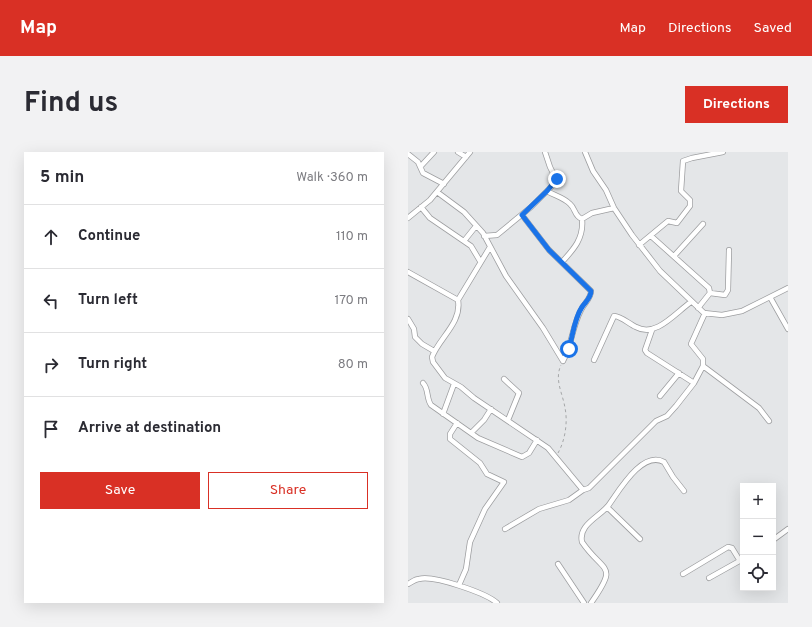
<!DOCTYPE html>
<meta charset="utf-8">
<style>
:root{--surface:#fff;--page:#f2f2f3;--text:#2b2b33;--muted:#7c7c81;--line:#e1e1e2;--accent:#d93025}
body{margin:0;font-family:Overpass,sans-serif;background:var(--page);color:var(--text)}
.controls{position:absolute;right:12px;bottom:12px;display:grid;overflow:hidden;border-radius:0px;box-shadow:0 4px 16px #0002}
.controls button{width:36px;height:36px;display:grid;place-items:center;padding:0;border:0;border-bottom:1px solid var(--line);background:var(--surface);color:var(--text);font:20px sans-serif}
.stop{position:absolute;width:12px;height:12px;margin:-9px;border:3px solid #1a73e8;border-radius:50%;background:#fff}
.stop.end{background:#1a73e8;border-color:#fff;box-shadow:0 1px 4px #0008}
.list{margin:0;padding:0;list-style:none}
h2{display:flex;justify-content:space-between;align-items:center;height:52px;margin:0;padding:0 16px;font-size:17px}
h2 small{font-size:13px;font-weight:400;color:var(--muted)}
.list li{display:grid;grid-template-columns:26px 1fr auto;gap:12px;align-items:center;box-sizing:border-box;height:64px;padding:0 16px;border-top:1px solid var(--line)}
.list b{display:block;font-size:15px;white-space:nowrap}
.list em{font-size:13px;font-style:normal;color:var(--muted)}
.actions{display:flex;gap:8px;padding:12px 16px}
.actions a{flex:1;padding:9px 0;border:1px solid var(--accent);border-radius:0px;text-align:center;font-size:14px;color:var(--accent)}
.actions .main{background:var(--accent);color:#fff}
.icon{flex:none;width:22px;height:22px;fill:none;stroke:currentColor;stroke-width:2;stroke-linecap:round;stroke-linejoin:round}
.map{position:relative;flex:none;width:380px;height:451px;overflow:hidden;border-radius:0px}
header{display:flex;align-items:center;gap:24px;box-sizing:border-box;height:56px;padding:0 20px;background:var(--accent);color:#fff}
header strong{font-size:19px}
nav{display:flex;gap:22px;margin-inline-start:auto;font-size:14px}
.intro{display:flex;align-items:center;justify-content:space-between;box-sizing:border-box;height:96px;padding:0 24px}
h1{margin:0;font-size:28px}
.button{padding:10px 18px;border-radius:0px;background:var(--accent);color:#fff;font-size:14px;font-weight:700}
main{display:flex;gap:24px;padding:0 24px}
aside{flex:1;background:var(--surface);border-radius:0px;box-shadow:0 4px 16px #0002}
.map>svg:first-child{display:block}
.lines{fill:none;stroke-linecap:round;stroke-linejoin:round}
.minor-casing{stroke:#9d9ea0;stroke-width:6}
.path{stroke:#a5a7a8;stroke-width:1;stroke-dasharray:3 3;stroke-linecap:butt}
.minor{stroke:#fff;stroke-width:4.5}
.route{stroke:#1a73e8;stroke-width:5}
</style>
<header>
<strong>Map</strong>
<nav><a>Map</a><a>Directions</a><a>Saved</a></nav>
</header>
<div class="intro"><h1>Find us</h1><a class="button">Directions</a></div>
<main>
<aside>
<h2>5 min<small>Walk · 360 m</small></h2>
<ul class="list">
<li><svg class="icon" aria-label="ahead" viewBox="0 0 24 24"><path d="M12 20V5M6 11l6-6 6 6"/></svg><div><b>Continue</b></div><em>110 m</em></li>
<li><svg class="icon" aria-label="left" viewBox="0 0 24 24"><path d="M17 20v-9H6M10 6l-5 5 5 5"/></svg><div><b>Turn left</b></div><em>170 m</em></li>
<li><svg class="icon" aria-label="right" viewBox="0 0 24 24"><path d="M7 20v-9h11M14 6l5 5-5 5"/></svg><div><b>Turn right</b></div><em>80 m</em></li>
<li><svg class="icon" aria-label="arrive" viewBox="0 0 24 24"><path d="M6 21V4h12l-3 4 3 4H6"/></svg><div><b>Arrive at destination</b></div></li>
</ul>
<div class="actions"><a class="main">Save</a><a>Share</a></div>
</aside>
<div class="map">
<svg width="380" height="451" viewBox="0 0 380 451">
<rect width="100%" height="100%" fill="#e4e6e8"/>
<g class="lines">
<g class="minor-casing">
<path id="minor" d="M50,0L58,5
M177,0L185,19L198,38L206,56L224,83L252,119L296,161L314,163L334,159L380,136
M0,2L10,10L15,21L36,32
M13,14L26,0
M139,39C147,44 155,45 162,52C168,57 166,64 174,67
M29,40L56,60L75,81L98,124L135,176L155,209
M13,55L22,66L63,94L72,109
M114,63L141,98L183,139C183,147 176,151 173,158C164,175 164,193 155,209
M0,66L22,48L62,0
M174,67L184,61L206,56
M76,84L89,83L123,55L149,29L142,15L137,0
M243,84L301,136L302,141L290,156
M56,89L68,74
M231,93L260,69L269,71L282,54V48L273,39L275,9L284,6L315,0
M266,104L295,72
M154,110C166,97 176,86 174,67
M0,120L50,148L82,95
M302,141L317,143L320,138L321,98
M362,145L380,177
M50,148C54,171 31,186 24,205L25,210L37,226L53,235L66,246L140,296L175,338L181,336L248,269L259,264L268,254L286,231L295,214V207L283,192L297,161
M0,167L6,177L7,185L14,192L26,199
M244,178L237,198L239,201L286,231
M186,208L206,164C213,164 221,172 228,175C248,186 267,161 283,150
M295,214L351,256L361,269
M96,227L111,241L100,268
M15,231C21,237 18,246 23,253L70,286L114,305L121,301L129,288
M252,244L271,221
M35,262L46,232
M49,271L42,282V287L72,311L79,322L96,330L77,357L62,390L58,417L51,433
M63,281L76,268L83,257
M199,355L232,387
M97,377L131,357L161,348L175,338
M365,388L380,377
M150,412L176,451
M275,422L320,395L324,396L332,409
M301,426L335,407
M0,432C4,430 7,427 11,427C26,423 78,441 89,451
M183,451C211,411 196,422 174,390C170,373 191,365 200,354C211,339 234,298 256,310L265,325L276,339"/>
</g>
<path class="path" d="M150,301C157,289 160,270 157,256C155,242 146,228 153,213"/>
<use href="#minor" class="minor"/>
</g>
<g class="lines">
<path class="route" d="M149,27L139,39L114,63L141,98L183,139C183,146 178,149 174,155C166,167 165,183 161,197"/>
</g>
</svg>
<div class="controls">
<button>+</button>
<button>−</button>
<button><svg class="icon" aria-label="locate" viewBox="0 0 24 24"><circle cx="12" cy="12" r="6"/><path d="M12 2v4M12 18v4M2 12h4M18 12h4"/></svg></button>
</div>
<div class="stop" style="left:161px;top:197px"></div>
<div class="stop end" style="left:149px;top:27px"></div>
</div>
</main>
